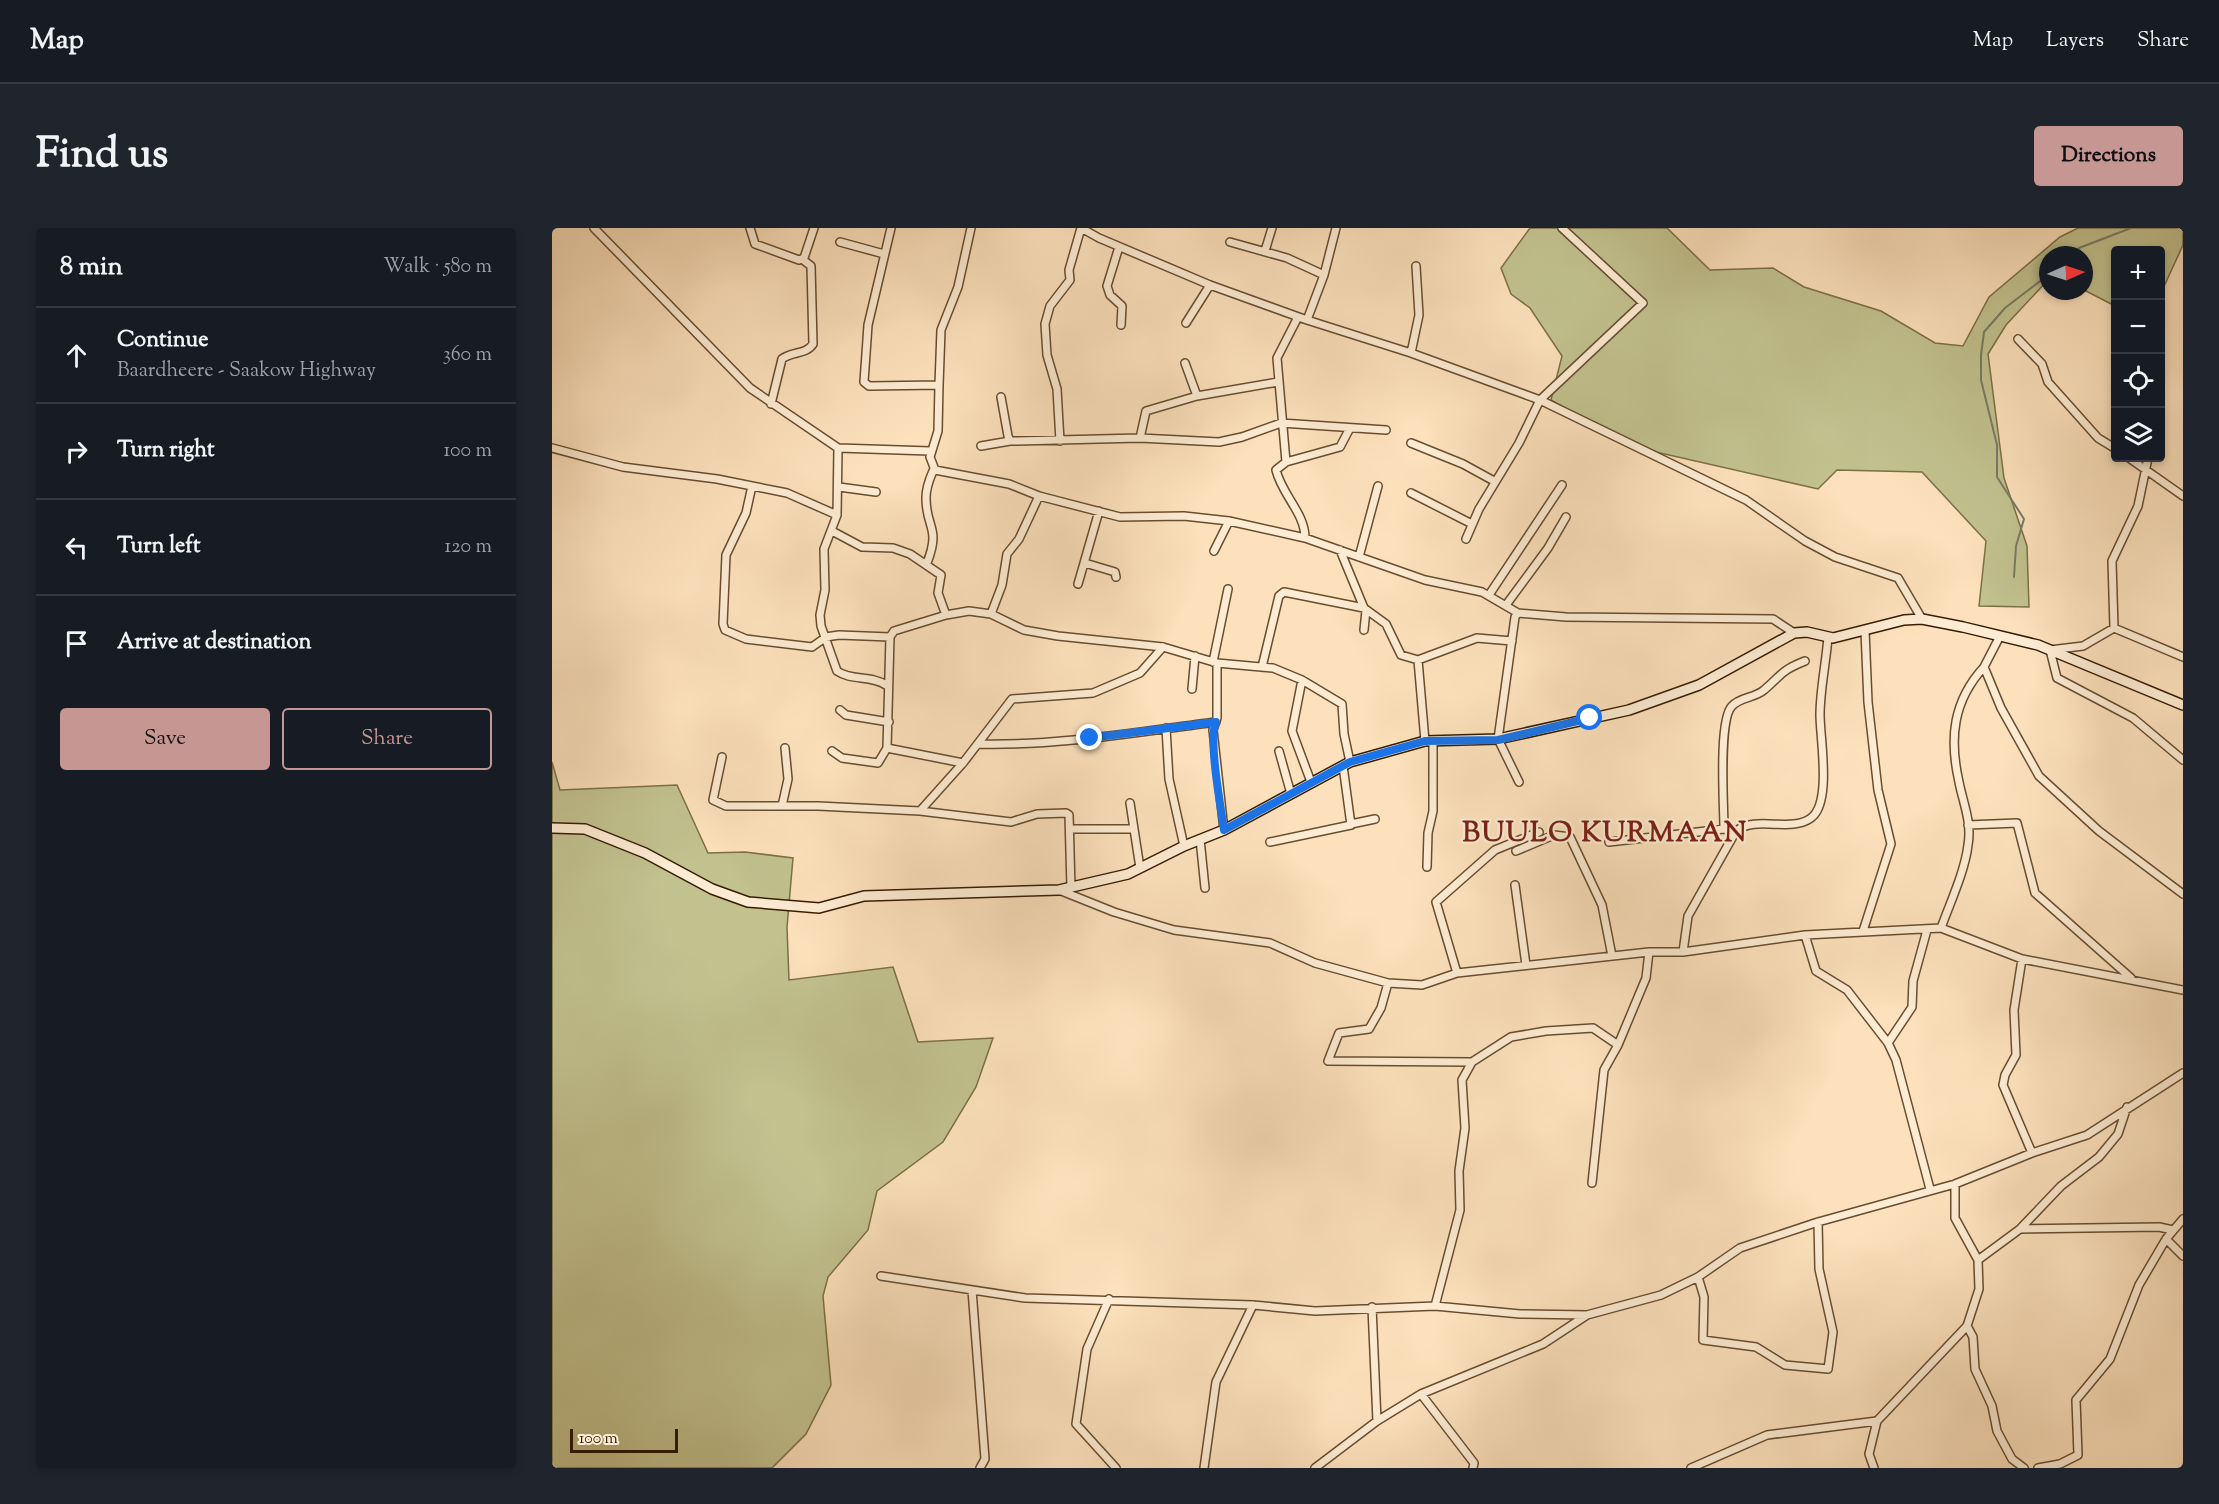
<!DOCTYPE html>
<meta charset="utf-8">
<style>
:root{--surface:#171b24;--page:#20242c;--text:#f1f3f6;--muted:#9ea1a6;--line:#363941;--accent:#c59692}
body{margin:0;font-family:"Sorts Mill Goudy",serif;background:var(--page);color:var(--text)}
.controls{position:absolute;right:18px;top:18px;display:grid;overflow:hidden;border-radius:6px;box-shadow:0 3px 9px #0003}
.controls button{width:54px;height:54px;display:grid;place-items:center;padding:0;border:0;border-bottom:2px solid var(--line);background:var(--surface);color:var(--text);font:30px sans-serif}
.compass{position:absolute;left:1487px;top:18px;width:54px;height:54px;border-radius:50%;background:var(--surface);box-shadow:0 3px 9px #0003;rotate:87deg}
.scale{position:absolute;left:18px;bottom:15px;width:108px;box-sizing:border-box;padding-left:6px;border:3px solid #371c00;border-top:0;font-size:16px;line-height:21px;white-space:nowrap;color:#371c00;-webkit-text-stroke:4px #fdecd3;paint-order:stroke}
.stop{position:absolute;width:18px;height:18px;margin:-14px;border:4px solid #1a73e8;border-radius:50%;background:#fff}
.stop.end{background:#1a73e8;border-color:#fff;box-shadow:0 2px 6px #0008}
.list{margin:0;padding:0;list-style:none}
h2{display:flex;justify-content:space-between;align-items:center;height:78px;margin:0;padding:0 24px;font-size:26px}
h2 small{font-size:20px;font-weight:400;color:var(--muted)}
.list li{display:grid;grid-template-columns:39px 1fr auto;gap:18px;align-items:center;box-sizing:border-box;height:96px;padding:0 24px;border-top:2px solid var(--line)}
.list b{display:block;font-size:22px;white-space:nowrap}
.list p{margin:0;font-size:20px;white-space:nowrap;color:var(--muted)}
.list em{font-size:20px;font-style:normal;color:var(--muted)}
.actions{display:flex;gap:12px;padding:18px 24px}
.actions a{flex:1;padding:14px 0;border:2px solid var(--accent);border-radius:6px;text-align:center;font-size:21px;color:var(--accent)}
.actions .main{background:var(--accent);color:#111}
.icon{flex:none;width:33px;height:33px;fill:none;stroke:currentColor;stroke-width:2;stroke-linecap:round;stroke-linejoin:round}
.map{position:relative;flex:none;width:1631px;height:1240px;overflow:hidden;border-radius:6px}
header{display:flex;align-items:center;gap:36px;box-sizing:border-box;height:84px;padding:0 30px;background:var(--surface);border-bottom:2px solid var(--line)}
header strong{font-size:28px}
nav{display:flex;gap:33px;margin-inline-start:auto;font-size:21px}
.intro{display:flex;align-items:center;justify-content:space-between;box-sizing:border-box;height:144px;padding:0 36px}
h1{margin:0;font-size:42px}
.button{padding:15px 27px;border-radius:6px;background:var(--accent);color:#111;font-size:21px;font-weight:700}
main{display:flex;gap:36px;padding:0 36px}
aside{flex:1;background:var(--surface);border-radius:6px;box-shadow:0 3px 9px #0003}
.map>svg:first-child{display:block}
.green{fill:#c2c28f;stroke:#7c6f48;stroke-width:1.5}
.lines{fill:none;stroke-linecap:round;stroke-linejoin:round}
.stream{stroke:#767d68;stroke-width:2}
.minor-casing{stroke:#684d2f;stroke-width:10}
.secondary-casing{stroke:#371c00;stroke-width:12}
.minor{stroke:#fdecd3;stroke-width:7}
.secondary{stroke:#fdecd3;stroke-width:9}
.route{stroke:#1a73e8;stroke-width:8}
.labels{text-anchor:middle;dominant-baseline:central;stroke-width:4.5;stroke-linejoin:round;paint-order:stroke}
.district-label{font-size:28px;font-weight:bold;letter-spacing:1.5px;fill:#7a1f14;stroke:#fdecd3}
</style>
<header>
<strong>Map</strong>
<nav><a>Map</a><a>Layers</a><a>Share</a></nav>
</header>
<div class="intro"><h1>Find us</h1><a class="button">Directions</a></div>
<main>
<aside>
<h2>8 min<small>Walk · 580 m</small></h2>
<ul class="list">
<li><svg class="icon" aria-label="ahead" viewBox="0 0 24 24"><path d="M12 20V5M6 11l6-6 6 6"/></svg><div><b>Continue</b><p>Baardheere - Saakow Highway</p></div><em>360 m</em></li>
<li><svg class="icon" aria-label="right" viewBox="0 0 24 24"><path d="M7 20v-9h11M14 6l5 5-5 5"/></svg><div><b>Turn right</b></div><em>100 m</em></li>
<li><svg class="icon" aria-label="left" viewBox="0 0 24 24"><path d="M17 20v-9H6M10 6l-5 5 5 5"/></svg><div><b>Turn left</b></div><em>120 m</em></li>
<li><svg class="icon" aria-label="arrive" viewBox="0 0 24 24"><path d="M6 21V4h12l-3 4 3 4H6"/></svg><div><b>Arrive at destination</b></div></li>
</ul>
<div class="actions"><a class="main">Save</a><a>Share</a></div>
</aside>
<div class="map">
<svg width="1631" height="1240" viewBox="0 0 1631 1240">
<rect width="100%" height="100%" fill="#fce1bc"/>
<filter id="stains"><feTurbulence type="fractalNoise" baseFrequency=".00333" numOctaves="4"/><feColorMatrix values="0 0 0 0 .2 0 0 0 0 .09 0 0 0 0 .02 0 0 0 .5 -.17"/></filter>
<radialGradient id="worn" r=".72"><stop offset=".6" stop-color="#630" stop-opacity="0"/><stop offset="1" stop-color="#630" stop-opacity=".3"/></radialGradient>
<path class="green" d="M978,0H1115L1158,42L1221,40L1252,59L1329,83L1383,115L1411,118L1437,69L1508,9L1526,0H1631V17L1609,65L1608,22H1564L1563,78L1532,62V27H1496V52L1454,97L1436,126L1452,250L1475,318L1477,379L1427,378L1434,313L1370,244L1285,242L1266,261L1082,219L999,172L1010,128L978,80L959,66L949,40Z
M0,534L8,562L125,557L156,625L193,624L241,630L235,699L237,752L341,739L366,814L441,810L424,859L391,914L325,963L316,1002L276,1049L271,1068L279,1157L254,1206L220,1240H0Z"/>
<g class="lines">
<path class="stream" d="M1519,27L1527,20L1579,0
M1462,349L1464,318L1472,291L1445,249V217L1429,152V127L1432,104L1453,80L1496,47"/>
<g class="minor-casing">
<path id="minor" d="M42,0L198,160L286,220L378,223
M198,0L203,16L247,32L252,30L262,0
M339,0L316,97L312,154L317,158L387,157L386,203L378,229L383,242
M529,0L547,10L658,57L755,92L859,125L988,172L1194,272L1253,313L1283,329L1346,350L1370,391
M288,14L332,26
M678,14L735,30L772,47
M567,19L555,58L558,67L570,78L569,97
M713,23L720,0
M746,89L725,130L734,234L724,242C730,267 753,285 753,310
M755,92L772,47L784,0
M634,95L658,57
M1466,111L1490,136L1496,154L1546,210L1564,221
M859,125L867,87L864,38
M633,135L645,168
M387,157L389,102L406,59L419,0
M449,169L456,208L458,213H465L588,210L667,214L690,209L729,195L834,202
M219,176L230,131C240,123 254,127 261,116L259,38L250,31
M588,210L594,183L645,168L726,154
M508,213L505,161L495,127L493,96L498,78L518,52L517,42L529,0
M859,215L911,236L942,253
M429,218L458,213
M0,220L71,239L165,251L235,265L285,287L286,220
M1577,230L1631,268
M734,234L788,219L798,200
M200,258L194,285L174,327L171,396L173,402L194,411L260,419L274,409L287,407L338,409
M287,259L324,264
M859,265L920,296
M285,287L272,321L273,362L268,387L269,398L285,443C299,453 319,447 334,457
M280,303L310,319L341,320L358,326L389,347L386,365L394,387
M914,311L927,281L967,215L988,172L1091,75L1010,0
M788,322L812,380L834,396L849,427L866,432L925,410L960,413
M662,323L677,293
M807,329L826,258
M375,335C389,299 374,301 374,270C374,261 377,252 381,243L383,242L457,256L487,268L568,289L632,288L677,293L753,310L873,352L930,364L966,385
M533,335L563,344L564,349
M526,356L547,283
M937,367L1010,257
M954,377L996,320L1014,289
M439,386L450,357L455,326L467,311L487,268
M1562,400L1560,333L1586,278L1596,230
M812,402L814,382
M1448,408L1432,439L1449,480L1487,548L1547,603L1631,666
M1631,429L1562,400L1531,418L1498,422L1505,450L1581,490L1631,532
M866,432L873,513
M661,434L676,361
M665,435V490L661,502L672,602
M710,439L727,368L732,364L812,380
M750,452L740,503L759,554
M640,461L643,428
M288,482L294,487L337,494
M614,500L617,551L632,618
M426,516C506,518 585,504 664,494
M280,523L290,530L326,535L335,520
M727,523L739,566
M170,529L161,572L174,578H266L368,583
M411,535L335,520L338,409L342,403L394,387L417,383L439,386L472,402L506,408L611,419L665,435L721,440L750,452L790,476L792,506L798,534
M967,554L946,511L963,389L966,385L1014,389L1221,391L1242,405
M578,575L588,640
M230,578L236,551L233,520
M799,596L823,591
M1416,597L1465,595L1483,665L1579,750
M518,601H581
M1172,601C1172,579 1166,492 1180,478C1188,469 1203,470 1212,462C1231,446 1228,443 1253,433
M648,611L653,660
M718,614L799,597L791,538
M1057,614L1172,601L1184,603
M964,623L1002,607L1018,609L1050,677L1060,728
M875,639L876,605L881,583V513
M963,657L974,737
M519,660L517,587L514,585L485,586L459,594L368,583L411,535L460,471L541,465L588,445L611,419
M507,662L562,684L622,702L718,715L763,735L836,755L870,757L905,745L1097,724H1131L1253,707L1389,700L1470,731L1631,762
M1389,700C1398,675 1413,643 1416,617C1420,594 1411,575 1407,554C1397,510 1401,473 1432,439
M1311,703L1339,616L1326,562L1316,474L1313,403
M1253,707L1264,743L1295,762L1336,815L1344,832L1378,961
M1131,724L1136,688L1184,603C1205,587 1238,605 1259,590C1280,575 1268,510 1268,487C1268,462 1274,435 1276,409
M1470,731L1462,782L1464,827L1453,847L1451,857L1480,925
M905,745L884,674L943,622L987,604
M836,755L829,780L817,801L787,805L776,833L920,834L959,809L994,803L1041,800L1066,817
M1336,815L1360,779L1361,753L1375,702
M1040,955L1052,842L1066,817L1094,750L1097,724
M1403,956V990L1426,1032L1427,1061L1415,1098L1421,1109L1423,1141L1440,1178L1445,1203L1460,1231L1472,1240
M1468,1001L1607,999L1621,1002
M1614,1011L1631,1028
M1426,1032L1468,1001L1509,958L1547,929L1566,906L1575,879
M329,1048L473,1070L701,1077L763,1083L883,1078L968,1086L1035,1087
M1146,1049L1152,1069L1151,1112L1204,1119L1233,1137L1276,1141L1281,1104L1267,1041L1266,994
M420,1062L433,1231L428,1240
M557,1071L535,1121L524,1196L564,1240
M883,1078L908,982L907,943L913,900L910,852L920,834
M820,1079L825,1193
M869,1166L922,1235L921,1240
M652,1240L664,1154L701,1077
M763,1240L825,1193L869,1166L991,1116L1035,1087L1109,1067L1146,1049L1188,1020L1266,994L1403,956L1480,925L1535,907L1631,845
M1139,1240L1215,1207L1325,1193L1415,1098
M1322,1240L1317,1226L1325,1193
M1486,1240L1508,1236L1526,1227L1524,1172L1558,1131L1587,1057L1614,1011L1631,991"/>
</g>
<g class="secondary-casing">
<path id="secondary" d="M0,600L33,601L93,625L160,661L196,674L267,680L312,668L507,662L576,646L632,618L672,602L798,534L873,513L946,511L1077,482L1147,457L1242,405L1255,404L1281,410L1352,392L1370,391L1411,399L1486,417L1631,477"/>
</g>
<use href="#minor" class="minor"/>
<use href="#secondary" class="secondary"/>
</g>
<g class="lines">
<path class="route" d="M538,510L664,494C656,511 669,580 672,602L798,534L873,513L946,512L1038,490"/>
</g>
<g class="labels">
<g class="district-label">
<text x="1053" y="606">BUULO KURMAAN</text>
</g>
</g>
<rect width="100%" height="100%" filter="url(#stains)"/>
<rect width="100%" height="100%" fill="url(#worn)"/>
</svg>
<div class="controls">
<button>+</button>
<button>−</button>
<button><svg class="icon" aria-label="locate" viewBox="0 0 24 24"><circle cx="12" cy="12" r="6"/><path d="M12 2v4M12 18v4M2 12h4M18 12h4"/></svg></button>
<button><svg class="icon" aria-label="layers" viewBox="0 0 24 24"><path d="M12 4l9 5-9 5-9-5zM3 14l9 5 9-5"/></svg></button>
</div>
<svg class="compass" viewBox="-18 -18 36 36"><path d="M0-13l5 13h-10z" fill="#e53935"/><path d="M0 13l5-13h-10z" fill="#9ea1a6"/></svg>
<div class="scale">100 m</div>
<div class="stop" style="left:1038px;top:490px"></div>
<div class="stop end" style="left:538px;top:510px"></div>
</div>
</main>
